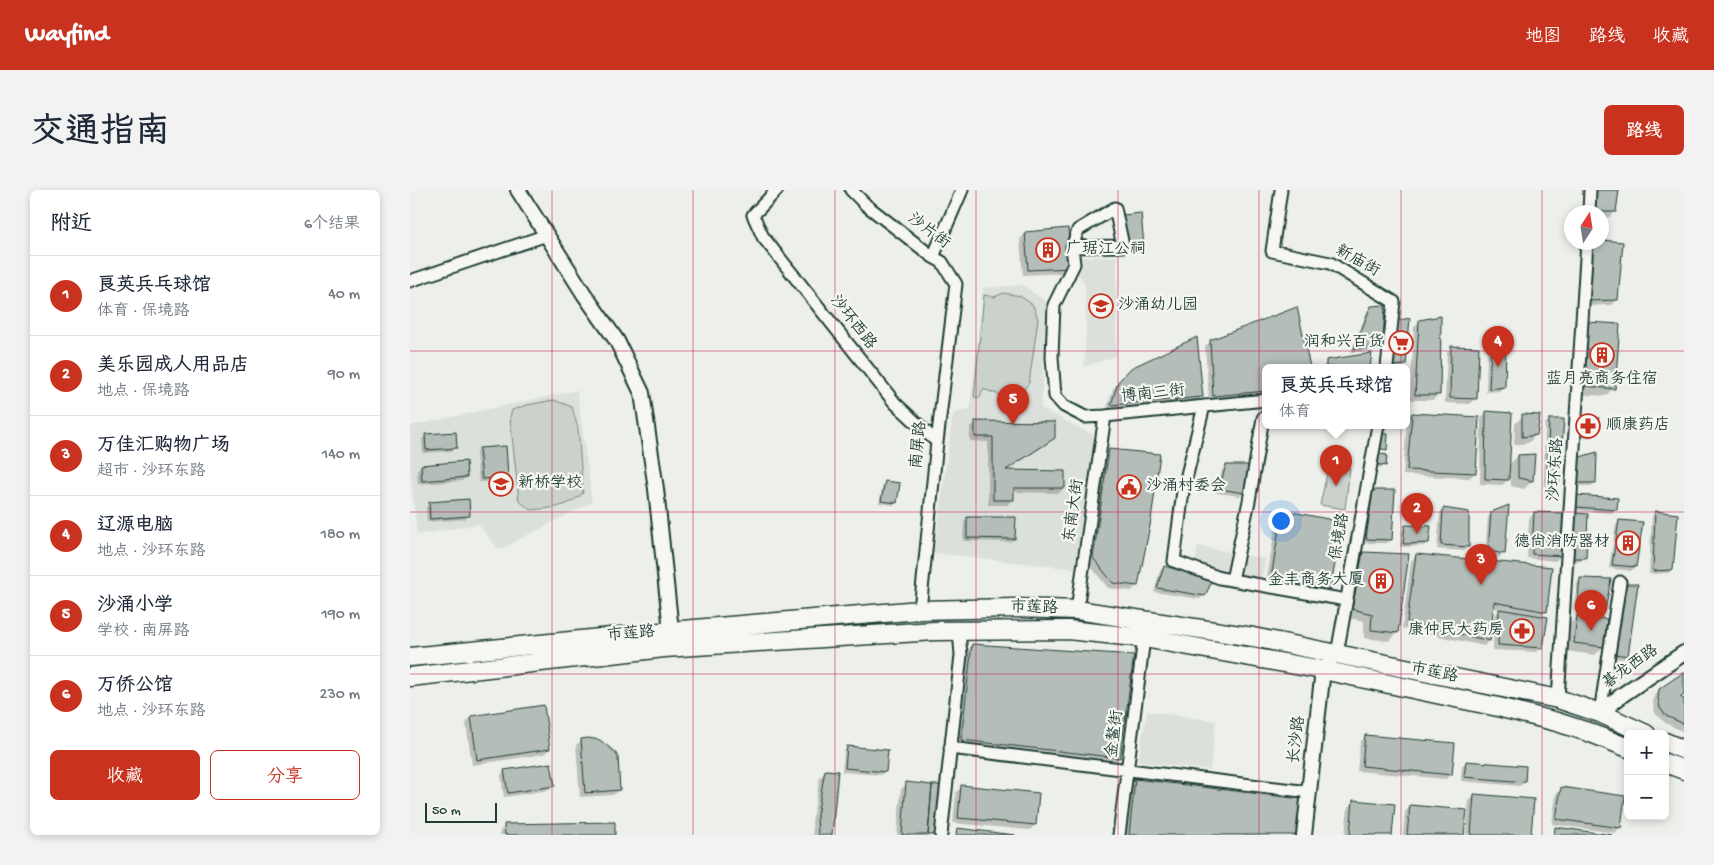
<!DOCTYPE html>
<html lang="zh">
<meta charset="utf-8">
<style>
:root{--surface:#fff;--page:#f2f2f3;--text:#1f2937;--muted:#747a83;--line:#e0e1e3;--accent:#c8321e}
body{margin:0;font-family:"Gochi Hand","LXGW WenKai TC",sans-serif;background:var(--page);color:var(--text)}
.controls{position:absolute;right:15px;bottom:15px;display:grid;overflow:hidden;border-radius:8px;box-shadow:0 2px 8px #0003}
.controls button{width:45px;height:45px;display:grid;place-items:center;padding:0;border:0;border-bottom:1px solid var(--line);background:var(--surface);color:var(--text);font:25px sans-serif}
.compass{position:absolute;left:1154px;top:15px;width:45px;height:45px;border-radius:50%;background:var(--surface);box-shadow:0 2px 8px #0003;rotate:12deg}
.scale{position:absolute;left:15px;bottom:12px;width:72px;box-sizing:border-box;padding-left:5px;border:2px solid #1f3d34;border-top:0;font-size:14px;line-height:18px;white-space:nowrap;color:#1f3d34;-webkit-text-stroke:4px #f6f6f2;paint-order:stroke}
.you{position:absolute;left:870px;top:330px;width:18px;height:18px;margin:-12px;border:4px solid #fff;border-radius:50%;background:#1a73e8;box-shadow:0 0 0 8px #1a73e833}
.badge{display:grid;place-items:center;width:32px;height:32px;border-radius:50%;background:var(--accent);color:#fff;font-size:16px;font-weight:700}
.pin{position:absolute;translate:-50% -41px;filter:drop-shadow(0 1px 2px #0008)}
.pin::after{content:'';position:absolute;top:26px;width:18px;height:15px;background:inherit;clip-path:polygon(0 0,100% 0,50% 100%)}
.popup{position:absolute;left:852px;top:174px;width:148px;height:65px;box-sizing:border-box;display:grid;place-content:center;border-radius:8px;background:var(--surface);filter:drop-shadow(0 1px 4px #0005);font-size:16px;white-space:nowrap;color:var(--muted)}
.popup b{font-size:19px;color:var(--text)}
.popup::after{content:'';position:absolute;left:50%;top:100%;margin-left:-10px;border:10px solid transparent;border-top-color:var(--surface)}
.list{margin:0;padding:0;list-style:none}
h2{display:flex;justify-content:space-between;align-items:center;height:65px;margin:0;padding:0 20px;font-size:21px}
h2 small{font-size:16px;font-weight:400;color:var(--muted)}
.list li{display:grid;grid-template-columns:32px 1fr auto;gap:15px;align-items:center;box-sizing:border-box;height:80px;padding:0 20px;border-top:1px solid var(--line)}
.list b{display:block;font-size:19px;white-space:nowrap}
.list p{margin:0;font-size:16px;white-space:nowrap;color:var(--muted)}
.list em{font-size:16px;font-style:normal;color:var(--muted)}
.actions{display:flex;gap:10px;padding:15px 20px}
.actions a{flex:1;padding:11px 0;border:1px solid var(--accent);border-radius:8px;text-align:center;font-size:18px;color:var(--accent)}
.actions .main{background:var(--accent);color:#fff}
.map{position:relative;flex:none;width:1274px;height:645px;overflow:hidden;border-radius:8px}
header{display:flex;align-items:center;gap:30px;box-sizing:border-box;height:70px;padding:0 25px;background:var(--accent);color:#fff}
header strong{font-size:24px}
nav{display:flex;gap:28px;margin-inline-start:auto;font-size:18px}
.intro{display:flex;align-items:center;justify-content:space-between;box-sizing:border-box;height:120px;padding:0 30px}
h1{margin:0;font-size:35px}
.button{padding:12px 22px;border-radius:8px;background:var(--accent);color:#fff;font-size:18px;font-weight:700}
main{display:flex;gap:30px;padding:0 30px}
aside{flex:1;background:var(--surface);border-radius:8px;box-shadow:0 2px 8px #0003}
.map>svg:first-child{display:block}
.built{fill:#dce0db}
.green{fill:#cbd2cc;stroke:#758880}
.shadow{fill:#0003}
.building{fill:#b4bdb8;stroke:#1f3d34}
.lines{fill:none;stroke-linecap:round;stroke-linejoin:round}
.minor-casing{stroke:#1f3d34;stroke-width:15}
.tertiary-casing{stroke:#1f3d34;stroke-width:18}
.primary-casing{stroke:#1f3d34;stroke-width:21}
.minor{stroke:#f6f6f2;stroke-width:11}
.tertiary{stroke:#f6f6f2;stroke-width:14}
.primary{stroke:#f6f6f2;stroke-width:18}
.grid{fill:none;stroke:#c2185b;stroke-width:1;stroke-opacity:0.55}
.labels{text-anchor:middle;dominant-baseline:central;stroke-width:4.5;stroke-linejoin:round;paint-order:stroke}
.street-label{font-size:16px;fill:#1f3d34;stroke:#f6f6f2}
.poi-label{font-size:16px;fill:#1f3d34;stroke:#f6f6f2;text-anchor:start}
</style>
<header>
<strong>Wayfind</strong>
<nav><a>地图</a><a>路线</a><a>收藏</a></nav>
</header>
<div class="intro"><h1>交通指南</h1><a class="button">路线</a></div>
<main>
<aside>
<h2>附近<small>6个结果</small></h2>
<ul class="list">
<li><span class="badge">1</span><div><b>良英兵乓球馆</b><p>体育 · 保境路</p></div><em>40 m</em></li>
<li><span class="badge">2</span><div><b>美乐园成人用品店</b><p>地点 · 保境路</p></div><em>90 m</em></li>
<li><span class="badge">3</span><div><b>万佳汇购物广场</b><p>超市 · 沙环东路</p></div><em>140 m</em></li>
<li><span class="badge">4</span><div><b>辽源电脑</b><p>地点 · 沙环东路</p></div><em>180 m</em></li>
<li><span class="badge">5</span><div><b>沙涌小学</b><p>学校 · 南屏路</p></div><em>190 m</em></li>
<li><span class="badge">6</span><div><b>万侨公馆</b><p>地点 · 沙环东路</p></div><em>230 m</em></li>
</ul>
<div class="actions"><a class="main">收藏</a><a>分享</a></div>
</aside>
<div class="map">
<svg width="1274" height="645" viewBox="0 0 1274 645">
<rect width="100%" height="100%" fill="#edefea"/>
<filter id="ink" filterUnits="userSpaceOnUse"><feTurbulence type="fractalNoise" baseFrequency=".02" numOctaves="2"/><feDisplacementMap in="SourceGraphic" scale="10" xChannelSelector="R" yChannelSelector="G"/><feConvolveMatrix kernelMatrix="1 2 1 2 8 2 1 2 1" color-interpolation-filters="sRGB"/></filter>
<g filter="url(#ink)">
<path class="built" d="M707,66L706,166L674,177L676,138L675,95L667,81V67Z
M612,95L638,113L631,218L687,247L665,379L524,363L543,224L560,219L573,98Z
M167,200L182,312L89,360L68,334L7,345L0,277V236Z
M788,356L856,369L851,389L785,376Z
M737,521L806,531L800,580L728,572Z"/>
<path class="green" d="M594,103L610,106L623,115L628,129L619,193L612,202L596,207L573,199L570,208L564,207L574,105L584,107Z
M144,210L162,217L168,239L173,303C157,318 142,318 121,320L109,311L100,227L102,220L117,215Z
M919,274L940,278L935,319L910,315Z"/>
<path class="shadow" d="M1181,0H1207L1205,22L1200,27L1192,28V22H1180Z
M714,26L732,56L728,60L716,63L710,30Z
M616,43L661,77L656,83L613,85L610,49Z
M1192,51L1212,53L1207,110L1202,115L1174,116L1181,52H1192Z
M961,117L972,157L968,161L941,162L957,121Z
M886,119L899,177H856V205L799,210L795,156L801,151Z
M1010,131L1028,205L1023,210H1000L1004,137Z
M1177,134L1204,198L1195,206L1167,204Z
M982,136L995,175L992,177H979Z
M1042,157L1065,208L1060,214L1035,213L1037,162Z
M1081,157L1094,197L1090,201L1076,202L1077,161Z
M960,165L959,177H913L917,171Z
M716,185L791,207L786,212L697,219L703,199Z
M1077,222L1098,276L1108,266L1122,291L1114,299L1101,296L1100,278H1098V290L1092,295L1070,294L1071,228Z
M1002,224L1065,283L1059,288L993,285L997,230Z
M1113,226L1126,245L1118,253L1104,255L1105,234Z
M1170,227L1183,245L1180,248L1168,246Z
M1139,230L1147,292L1143,296H1134L1135,234Z
M566,233L638,253L595,281L654,298L649,303L602,302V310L597,315H578V252L560,251V238Z
M970,235H979L976,240L969,239Z
M16,245L46,257L42,261L13,263L12,249Z
M70,259L97,287L93,291L69,292L66,263Z
M699,260L727,396L721,401L698,398L678,373L694,265Z
M965,267L974,275L972,278L963,276Z
M1170,268L1185,292L1181,296H1164L1166,272Z
M11,276L56,287L52,291L8,294L7,280Z
M816,276L834,303L830,306L806,303L812,280Z
M475,292L486,313L484,315L469,313L473,294Z
M963,301L981,349L977,353H953L960,305Z
M1162,310L1206,319L1202,323L1162,320Z
M19,314L59,325L55,329L17,332L16,317Z
M1034,319L1057,357L1054,361L1027,359L1030,323Z
M872,321L931,333L855,400L867,327Z
M1246,322L1262,379L1258,383L1239,384L1242,326Z
M1082,323L1094,363L1090,367L1075,365L1078,327Z
M1124,323L1151,366L1145,371L1117,368L1119,329Z
M557,328L604,348L600,352L553,351L554,332Z
M1162,328L1174,367L1171,371L1159,372Z
M1209,332L1225,377L1221,381L1199,378L1206,335Z
M996,336L1018,352L1014,356L990,357L992,340Z
M954,363L987,443L979,451L954,448V431L934,427L945,371Z
M1006,366L1136,421L1130,427L1132,457L1127,462L1083,460L1084,426L1091,419L1082,418L1079,451L1074,456L992,438L1001,371Z
M754,377L794,405L790,409L744,402L750,381Z
M1171,389L1194,421L1190,424L1164,420L1167,393Z
M1216,395L1217,465L1213,469L1202,468L1212,399Z
M1168,426L1193,457L1185,465L1156,461L1160,434Z
M562,455L709,568L704,573L546,555L557,461Z
M1274,484V505L1269,508L1274,510V542L1255,533L1245,523L1243,514L1244,506L1250,500Z
M61,527L139,559L134,564L62,575L56,533Z
M955,547L1041,584L1036,589L947,581L950,552Z
M172,550L209,600L203,605L170,607L166,555Z
M438,557L475,581L471,585L432,582L434,561Z
M1056,572L1115,577L1114,592L1110,596L1051,591L1052,576Z
M95,581L143,596L140,600L94,607L91,585Z
M416,582L421,645H403L402,632L410,587Z
M725,590L886,645H715L720,596Z
M497,594L526,645H487L491,599Z
M552,597L625,635L620,640L543,633L546,602Z
M1151,599L1210,637L1205,643L1142,634L1146,604Z
M1065,605L1119,645H1056L1059,611Z
M943,612L981,645H935L938,617Z
M1000,616L1053,645H993L995,622Z
M95,635L204,645H90V641Z"/>
<path class="building" d="M1186,0H1209L1206,22H1184Z
M731,23L734,56L720,60L713,25Z
M658,38L662,78L618,80L615,42Z
M1192,50L1213,52L1208,110L1178,111L1183,52H1192Z
M975,115L973,157L944,159L961,116Z
M887,117L900,177H856V201L803,206L800,150Z
M1031,126L1030,205H1005L1009,130Z
M1000,128L996,175L982,176L985,131Z
M1177,132L1210,134L1205,199L1175,196Z
M787,147L793,207L701,215L708,192L721,178Z
M1081,155L1096,156L1095,197L1079,199Z
M1041,156L1069,157L1067,209L1040,208Z
M962,163L960,177H916V170Z
M1076,221L1102,223L1099,290L1075,289Z
M1002,223L1069,227L1066,283L997,280Z
M1112,224L1130,225L1127,245L1112,247Z
M1170,226L1189,228L1184,246L1170,244Z
M1139,229H1154L1149,293L1137,292Z
M565,231L645,232V248L596,280L655,281V298H604V310H583V247H565Z
M46,242L47,258L16,260L15,244Z
M970,243L978,244L977,260L967,258Z
M96,256L98,287L72,289L69,258Z
M699,259L750,264L741,330L728,396L703,393L683,368Z
M1187,262L1186,293H1167L1170,267Z
M966,263L977,265L976,276L965,274Z
M1125,264L1123,291L1108,288V265Z
M56,271L57,287L12,291L11,275Z
M816,275H839L835,303L809,299Z
M475,291L490,293L487,313L471,311Z
M963,300H985L982,350L956,349Z
M1166,305L1208,308L1207,320L1166,317Z
M59,309L60,326L20,329L19,312Z
M1099,315L1095,364L1078,361L1081,322Z
M1033,318L1059,322V357L1031,355Z
M872,320L933,332L919,405L860,395Z
M1245,321L1268,324L1263,380L1243,381Z
M1124,322L1154,323L1152,366L1122,364Z
M1165,323L1178,324L1176,368H1162Z
M557,327H606L605,349L557,348Z
M1209,330L1233,332L1226,377L1202,375Z
M995,335L1021,336L1019,353L993,354Z
M953,362L999,364L988,443L961,440L962,424L942,419Z
M1006,364L1142,377L1137,422L1084,412L1080,451L997,432Z
M754,376L803,389L795,406L747,398Z
M1170,388L1201,389L1195,421L1167,417Z
M1216,394H1228L1218,466L1205,464Z
M1089,419L1138,427L1133,458L1088,455Z
M1167,425L1197,429L1194,457L1164,453Z
M562,454L724,465L710,568L551,550Z
M1274,482V505L1270,507L1274,509V534L1256,526L1250,518L1248,508L1249,499Z
M134,515L140,559L67,570L61,526Z
M955,545L1045,553L1042,585L952,576Z
M178,548L190,550L205,562L208,567L210,600L175,603L171,549Z
M437,556L478,560L476,582L435,578Z
M1056,571L1116,576L1115,592L1054,587Z
M141,573L145,596L98,603L94,580Z
M415,580L428,581L422,645H408L407,625Z
M725,589L892,609L888,645H719Z
M496,592L522,595L518,645H492Z
M522,595H532L527,645H518Z
M551,595L629,603L626,635L548,628Z
M1151,597L1215,606L1211,638L1146,629Z
M1064,604L1124,609L1121,645H1061Z
M943,610L985,614L982,645H940Z
M1000,615L1057,620L1054,645H997Z
M205,632V645H95L94,634Z
M1145,637L1202,645H1144Z
M547,638L605,645H546Z"/>
<g class="lines">
<g class="minor-casing">
<path id="minor" d="M367,0L343,25L353,47L485,213L527,252
M441,0L456,15L523,67L532,72L546,94L527,252L510,420
M871,0L862,61L920,73L984,112L977,177
M1179,22L1180,0
M662,57L713,56L705,18L668,40L662,57L664,74L644,115L642,167L645,206L654,216L675,227L695,226L856,210
M523,67L552,0
M0,91L137,45
M794,216L773,301L764,371L810,388L936,410
M822,390L839,311L853,228
M667,420L695,226
M927,464L968,235
M1148,509L1177,52
M1190,523L1210,392
M540,558L899,602
M531,645L551,465L549,441
M709,645L734,448"/>
</g>
<g class="tertiary-casing">
<path id="tertiary" d="M108,0L174,104L207,151L232,203L246,299L262,450
M1190,523L1212,505L1274,463
M894,645L913,480L919,474"/>
</g>
<g class="primary-casing">
<path id="primary" d="M0,467L261,441L510,420L605,418L667,420L843,447L1148,509L1190,523L1236,544
M0,487L254,458L525,441L658,440L734,448L913,480L1088,517L1147,532L1181,543L1218,558
M1255,552L1274,560
M1255,573L1274,580"/>
</g>
<use href="#minor" class="minor"/>
<use href="#tertiary" class="tertiary"/>
<use href="#primary" class="primary"/>
</g>
</g>
<path class="grid" d="M142,0V645M283,0V645M425,0V645M566,0V645M708,0V645M849,0V645M991,0V645M1132,0V645M0,161H1274M0,322H1274M0,484H1274"/>
<defs>
<g id="building-ring" transform="scale(1.25)"><circle r="9.5" fill="#f6f6f2" stroke="#c8321e" stroke-width="1.5"/><path d="M-4-6H4V6H1V3H-1V6H-4ZM-2.5-4.3h1.7v1.8h-1.7ZM.8-4.3h1.7v1.8H.8ZM-2.5-1h1.7V.8h-1.7ZM.8-1h1.7V.8H.8Z" fill="#c8321e"/></g>
<g id="school-ring" transform="scale(1.25)"><circle r="9.5" fill="#f6f6f2" stroke="#c8321e" stroke-width="1.5"/><path d="M0-5L7-2L0 1L-7-2ZM-4 1L0 2.5L4 1V4Q0 6-4 4Z" fill="#c8321e"/></g>
<g id="supermarket-ring" transform="scale(1.25)"><circle r="9.5" fill="#f6f6f2" stroke="#c8321e" stroke-width="1.5"/><path d="M-6-5.5h2.5l.6 2H6L4.5 2H-2.5L-4.4-4H-6ZM-1.5 3.2a1.3 1.3 0 1 0 .1 0ZM3 3.2a1.3 1.3 0 1 0 .1 0Z" fill="#c8321e"/></g>
<g id="pharmacy-ring" transform="scale(1.25)"><circle r="9.5" fill="#f6f6f2" stroke="#c8321e" stroke-width="1.5"/><path d="M-2-6h4v4h4v4h-4v4h-4v-4h-4v-4h4Z" fill="#c8321e"/></g>
<g id="civic-ring" transform="scale(1.25)"><circle r="9.5" fill="#f6f6f2" stroke="#c8321e" stroke-width="1.5"/><path d="M-.6-6.5H3V-4.5H.6V-3L4-1V1h2V6H-6V1h2V-1L-.6-3ZM-1.2 2.5V6h2.4V2.5Z" fill="#c8321e"/></g>
</defs>
<g fill-rule="evenodd">
<use href="#building-ring" x="638" y="60"/>
<use href="#school-ring" x="691" y="116"/>
<use href="#supermarket-ring" x="991" y="153"/>
<use href="#building-ring" x="1192" y="165"/>
<use href="#pharmacy-ring" x="1178" y="236"/>
<use href="#school-ring" x="91" y="294"/>
<use href="#civic-ring" x="719" y="297"/>
<use href="#building-ring" x="1218" y="353"/>
<use href="#building-ring" x="971" y="391"/>
<use href="#pharmacy-ring" x="1112" y="441"/>
</g>
<g class="labels">
<g class="street-label">
<text transform="translate(518 42) rotate(37)">沙片街</text>
<text transform="translate(947 72) rotate(29)">新庙街</text>
<text transform="translate(442 133) rotate(52)">沙环西路</text>
<text transform="translate(743 205) rotate(-6)">博南三街</text>
<text transform="translate(510 255) rotate(-84)">南屏路</text>
<text transform="translate(1147 280) rotate(-86)">沙环东路</text>
<text transform="translate(665 321) rotate(-82)">东南大街</text>
<text transform="translate(931 347) rotate(-80)">保境路</text>
<text transform="translate(624 419) rotate(2)">市莲路</text>
<text transform="translate(221 445) rotate(-5)">市莲路</text>
<text transform="translate(1221 478) rotate(-35)">碁龙西路</text>
<text transform="translate(1024 484) rotate(11)">市莲路</text>
<text transform="translate(706 544) rotate(-83)">金鳌街</text>
<text transform="translate(888 550) rotate(-83)">长沙路</text>
</g>
<g class="poi-label">
<text x="656" y="60">广琚江公祠</text>
<text x="708" y="116">沙涌幼儿园</text>
<text x="974" y="153" text-anchor="end">润和兴百货</text>
<text x="1192" y="190" text-anchor="middle">蓝月亮商务住宿</text>
<text x="1196" y="236">顺康药店</text>
<text x="108" y="294">新桥学校</text>
<text x="736" y="297">沙涌村委会</text>
<text x="1200" y="353" text-anchor="end">德尚消防器材</text>
<text x="954" y="391" text-anchor="end">金丰商务大厦</text>
<text x="1094" y="441" text-anchor="end">康仲民大药房</text>
</g>
</g>
</svg>
<div class="controls">
<button>+</button>
<button>−</button>
</div>
<svg class="compass" viewBox="-18 -18 36 36"><path d="M0-13l5 13h-10z" fill="#e53935"/><path d="M0 13l5-13h-10z" fill="#747a83"/></svg>
<div class="scale">50 m</div>
<div class="you"></div>
<div class="pin badge" style="left:926px;top:296px">1</div>
<div class="popup"><b>良英兵乓球馆</b>体育</div>
<div class="pin badge" style="left:1007px;top:344px">2</div>
<div class="pin badge" style="left:1071px;top:395px">3</div>
<div class="pin badge" style="left:1088px;top:177px">4</div>
<div class="pin badge" style="left:603px;top:235px">5</div>
<div class="pin badge" style="left:1181px;top:441px">6</div>
</div>
</main>
